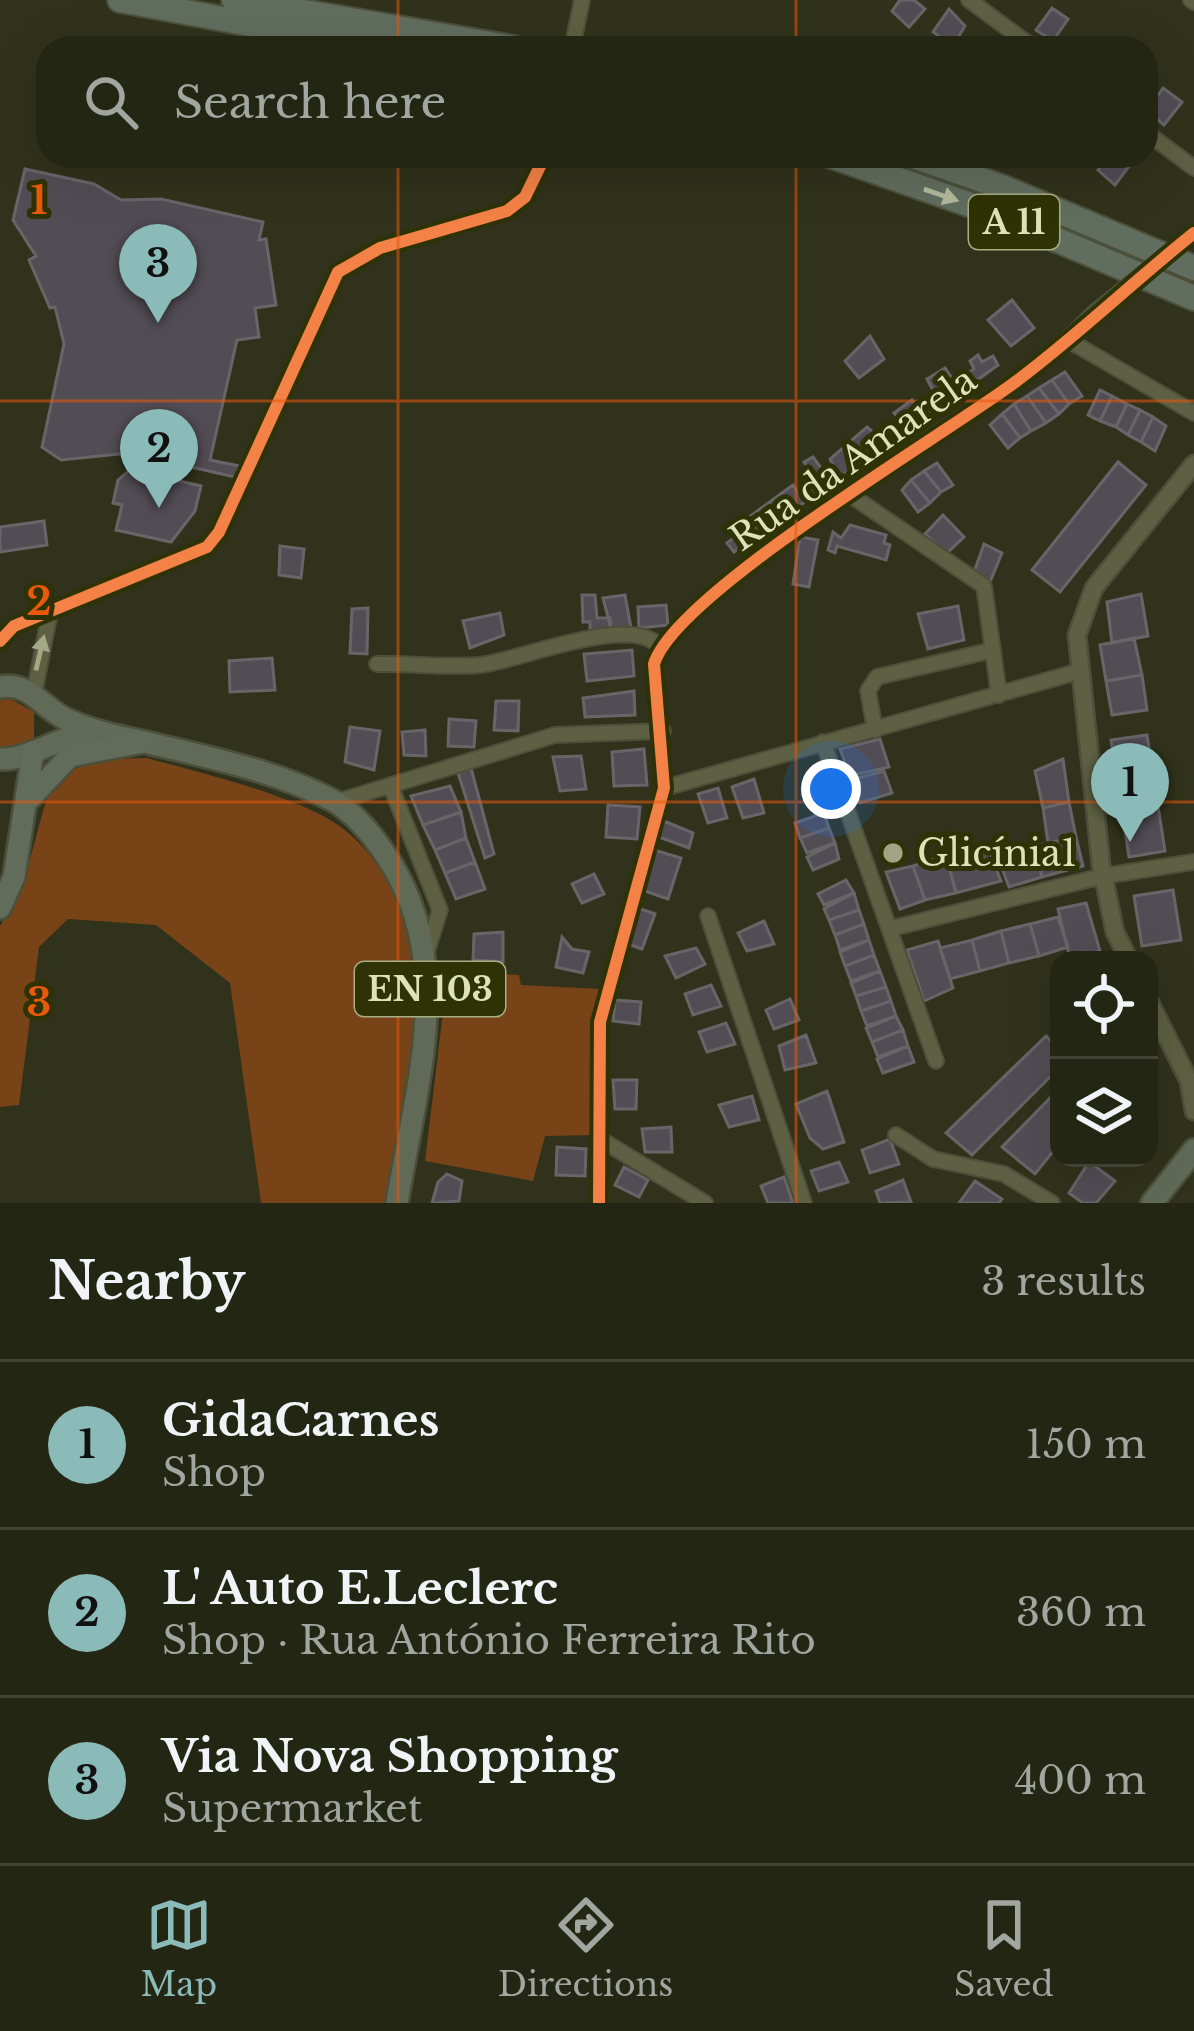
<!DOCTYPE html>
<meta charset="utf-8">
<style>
:root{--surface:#242614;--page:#303222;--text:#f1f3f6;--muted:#a3a5a0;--line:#414334;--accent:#8bbbb9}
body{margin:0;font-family:"Libre Baskerville",serif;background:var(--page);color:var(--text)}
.controls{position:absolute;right:36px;bottom:36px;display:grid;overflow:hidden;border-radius:24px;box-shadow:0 12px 48px #0002}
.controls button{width:108px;height:108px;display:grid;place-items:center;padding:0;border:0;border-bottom:3px solid var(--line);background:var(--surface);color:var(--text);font:60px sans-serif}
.you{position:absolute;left:831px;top:789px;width:42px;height:42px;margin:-30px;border:9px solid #fff;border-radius:50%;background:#1a73e8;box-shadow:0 0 0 18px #1a73e833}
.badge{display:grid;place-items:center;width:78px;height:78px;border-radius:50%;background:var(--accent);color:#111;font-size:39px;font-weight:700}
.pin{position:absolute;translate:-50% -99px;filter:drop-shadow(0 3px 6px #0008)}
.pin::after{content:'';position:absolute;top:63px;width:42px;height:36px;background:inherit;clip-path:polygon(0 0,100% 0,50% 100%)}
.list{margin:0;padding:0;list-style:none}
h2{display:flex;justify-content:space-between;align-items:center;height:156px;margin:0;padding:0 48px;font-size:51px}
h2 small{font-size:39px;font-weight:400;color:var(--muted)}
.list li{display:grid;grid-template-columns:78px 1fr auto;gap:36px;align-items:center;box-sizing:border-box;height:168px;padding:0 48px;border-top:3px solid var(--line)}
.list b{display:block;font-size:45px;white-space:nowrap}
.list p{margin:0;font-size:39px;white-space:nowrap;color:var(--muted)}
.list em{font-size:39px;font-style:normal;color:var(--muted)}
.icon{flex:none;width:66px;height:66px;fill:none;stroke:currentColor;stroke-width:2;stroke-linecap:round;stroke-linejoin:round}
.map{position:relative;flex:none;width:1194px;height:1203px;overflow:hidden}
.search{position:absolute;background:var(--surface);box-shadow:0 12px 48px #0002;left:36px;right:36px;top:36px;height:132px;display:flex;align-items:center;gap:30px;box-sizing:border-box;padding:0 42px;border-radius:36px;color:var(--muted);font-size:45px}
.sheet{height:660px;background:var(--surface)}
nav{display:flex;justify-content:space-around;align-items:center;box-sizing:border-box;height:168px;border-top:3px solid var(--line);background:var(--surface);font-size:33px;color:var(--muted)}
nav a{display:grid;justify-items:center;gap:6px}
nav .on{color:var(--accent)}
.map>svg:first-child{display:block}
.green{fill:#774317}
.building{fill:#524d54;stroke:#686568;stroke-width:3}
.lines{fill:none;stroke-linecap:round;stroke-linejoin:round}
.minor-casing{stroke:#4c4f3a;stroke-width:18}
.tertiary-casing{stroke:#4c4f3a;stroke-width:21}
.primary-casing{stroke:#4c4f3a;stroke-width:26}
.trunk-casing{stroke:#4c4f3a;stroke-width:26}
.motorway-casing{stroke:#4c4f3a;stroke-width:28}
.minor{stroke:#5d6042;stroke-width:14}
.tertiary{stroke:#5d6042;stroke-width:16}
.primary{stroke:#616a57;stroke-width:21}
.trunk{stroke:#616c5b;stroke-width:21}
.motorway{stroke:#616d5f;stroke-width:24}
.minor-bridge-casing{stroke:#4c4f3a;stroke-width:18;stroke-linecap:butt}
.minor-bridge{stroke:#5d6042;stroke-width:14}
.cycleway-casing{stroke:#2e3205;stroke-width:20}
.cycleway{stroke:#f48246;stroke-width:12}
.oneway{fill:#b2b99b}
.oneway2{fill:#a3a885}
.grid{fill:none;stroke:#e8590c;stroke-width:3;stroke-opacity:0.55}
.poi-dot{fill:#a0a483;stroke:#2e3205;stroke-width:4.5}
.labels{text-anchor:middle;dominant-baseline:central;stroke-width:10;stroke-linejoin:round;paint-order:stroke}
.shield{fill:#2e3205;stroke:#a8ad84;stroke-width:3}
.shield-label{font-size:33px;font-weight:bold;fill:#dde2bb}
.street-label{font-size:36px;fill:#dde2bb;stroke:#2e3205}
.poi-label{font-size:36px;fill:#dde2bb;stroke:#2e3205;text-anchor:start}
.grid-label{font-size:39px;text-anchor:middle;font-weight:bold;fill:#e8590c;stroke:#2e3205;stroke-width:10;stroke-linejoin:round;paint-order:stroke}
</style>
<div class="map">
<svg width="1194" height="1203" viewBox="0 0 1194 1203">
<rect width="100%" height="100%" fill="#30321b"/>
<path class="green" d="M9,698L34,712V741L0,754V700Z
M147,758C200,773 293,794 338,825C387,859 421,934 421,993C419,1062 400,1135 390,1203H261L230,983L156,925L68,919L39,947L19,1105L0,1107V926L21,892L48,793L71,770L106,759Z
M448,971L519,975L521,985L602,989L597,1135L545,1136L533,1181L425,1161Z"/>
<path class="building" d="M900,0H914L925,9L909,27L892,11Z
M1052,8L1068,19L1053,41L1036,30Z
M949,9L965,26L953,46L933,32Z
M1163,88L1182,102L1164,125L1147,111Z
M1109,156L1136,157L1115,185L1098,170Z
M25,169L94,184L121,200L161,199L263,222L259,240L266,239L276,305L255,308L259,337L237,340L210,460L240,466L235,477L129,453L61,460L42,447L64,344L55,307L50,308L29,260L36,256L13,220Z
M1012,300L1034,328L1011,346L988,320Z
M870,336L884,359L859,378L845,361Z
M978,355L982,362L993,356L998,365L908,430L894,413L912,400L916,406L935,394L927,379L945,368L954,381L974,369L970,361Z
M1065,372L1082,396L1069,404L1052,380Z
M1052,380L1069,404L1059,414L1039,388Z
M1039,388L1059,414L1046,423L1027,396Z
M1100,390L1112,396L1100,421L1088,415Z
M1027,396L1046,423L1031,431L1014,404Z
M1112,396L1127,404L1116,427L1100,421Z
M1014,404L1031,431L1020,438L1002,414Z
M1127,404L1140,410L1128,435L1116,427Z
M1140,410L1153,417L1141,442L1128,435Z
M1002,414L1020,438L1008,448L990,425Z
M1153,417L1166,426L1155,451L1141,442Z
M867,427L879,437L888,429L894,439L734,552L727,543L739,534L734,528L793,485L799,494L816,480L804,462L813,457L824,472L833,465L830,459Z
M1118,462L1146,485L1060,592L1032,570Z
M937,463L953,485L941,492L924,471Z
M130,470L201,486L195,511L171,542L116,530L122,505L113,503L118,480Z
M924,471L941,492L930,503L911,480Z
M911,480L930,503L918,512L902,490Z
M943,515L964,537L946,554L925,534Z
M44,521L47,545L0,552V527Z
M850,525L886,535L884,543L890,545L886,560L837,546L835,553L828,550L833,532L841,538Z
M800,537L818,540L809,587L793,584Z
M984,544L1002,553L990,582L973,575Z
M280,546L304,549L301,578L279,575Z
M1141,594L1148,636L1112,643L1107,602Z
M582,595H595L597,618H610L611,629L590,631V622H583Z
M625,595L631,628L611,629L603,598Z
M666,605L668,625L639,628L638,607Z
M958,606L964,640L928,649L918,614Z
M368,608L367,654L350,653L352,609Z
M500,613L504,635L470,648L463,621Z
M1134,638L1142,675L1106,681L1100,645Z
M632,650L634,676L587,681L584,654Z
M272,658L275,690L230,692L229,661Z
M1142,675L1147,710L1112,715L1106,681Z
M634,691L635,715L585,717L583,698Z
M496,701H519L518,731L494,730Z
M449,719L476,721L474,747L448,746Z
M350,727L380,731L374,770L345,762Z
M425,730L426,756L404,755L402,732Z
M1147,735L1165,851L1129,857L1111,740Z
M880,739L889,767L850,776L840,749Z
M644,749L647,785L614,786L612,752Z
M581,756L586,789L560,791L553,757Z
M1063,759L1069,802L1043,808L1035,771Z
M471,768L494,854L485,858L458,773Z
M884,771L892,793L860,803L850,780Z
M754,779L764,813L743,818L732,787Z
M450,786L461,812L423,825L411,796Z
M718,788L727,818L708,823L698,794Z
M1069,802L1076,837L1048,843L1043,808Z
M608,805L640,807L637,839L606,837Z
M461,812L466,838L435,850L423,825Z
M824,813L829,828L800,838L795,823Z
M664,821L693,833L689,848L659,837Z
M829,828L835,843L807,853L800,838Z
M1076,837L1083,866L1042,877L1034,846Z
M466,838L475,862L445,873L435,850Z
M835,843L839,859L813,870L807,857Z
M1034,846L1042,877L1009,887L997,855Z
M654,850L681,858L668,899L642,890Z
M989,851L1001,881L956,893L946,855Z
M946,855L956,893L925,900L913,866Z
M475,862L485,889L456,899L445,873Z
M913,866L925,900L900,909L886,872Z
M594,874L604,894L582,903L572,884Z
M846,880L854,893L824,905L818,894Z
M1173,890L1181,940L1142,946L1134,896Z
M854,893L859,910L829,920L824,909Z
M1086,903L1100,951L1070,959L1058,909Z
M638,908L655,914L642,949L628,944Z
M859,910L864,924L835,935L829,920Z
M1058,917L1068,947L1039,956L1030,924Z
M764,921L774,944L747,951L738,933Z
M864,924L869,940L840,950L835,935Z
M1030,924L1039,956L1009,963L1001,931Z
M1001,931L1009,963L980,971L972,940Z
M503,932V962L473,960L474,934Z
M562,937L572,949L589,952L583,973L556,967Z
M869,940L874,955L845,966L840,952Z
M972,940L980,971L950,979L940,948Z
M938,941L953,988L924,1001L907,950Z
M696,948L705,964L676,978L665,956Z
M874,955L880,971L851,981L845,966Z
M880,971L886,987L856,996L851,983Z
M711,985L721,1006L693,1015L685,994Z
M886,987L891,1001L861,1011L856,996Z
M790,999L799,1020L774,1029L766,1010Z
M615,1000L641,1002L639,1024L613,1021Z
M891,1001L896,1016L867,1026L861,1011Z
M896,1016L903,1030L872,1042L866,1028Z
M726,1023L735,1044L707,1052L699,1032Z
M903,1030L908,1046L878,1057L872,1042Z
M806,1035L816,1063L785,1070L779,1046Z
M1046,1036L1059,1049V1068L972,1155L946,1133Z
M908,1046L914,1062L883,1073L877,1059Z
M613,1080H637L636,1109H615Z
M1059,1089V1144L1035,1174L1002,1147Z
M827,1091L844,1142L823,1149L810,1138L796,1104Z
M752,1096L759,1120L729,1127L719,1105Z
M671,1127L672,1152H645L642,1129Z
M890,1139L899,1164L870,1173L862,1150Z
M557,1147L586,1149L585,1176L556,1175Z
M839,1162L848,1182L819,1191L811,1171Z
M1089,1162L1115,1181L1096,1203H1083L1069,1193Z
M624,1167L648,1180L639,1197L615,1185Z
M447,1174L462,1181L459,1201L432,1203L438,1182Z
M784,1177L793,1203H768L761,1186Z
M903,1180L911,1202L880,1203L876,1191Z
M975,1181L1002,1199L999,1203H959Z"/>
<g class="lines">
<g class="minor-casing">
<path id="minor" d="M969,0L1034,48
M1191,0L1194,2
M574,39L582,0
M1146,132L1194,168
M1068,340L1194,413
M849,494L984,586L999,695
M0,641L14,626L207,547L219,532L338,272L380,248L507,211L525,197L545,156
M377,664C411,663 446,668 480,665C519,661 629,613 659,646
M34,694L50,612
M875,730L868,691L877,677L993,650
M823,742L936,1061
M391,787L440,910L427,951
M664,788L1077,672
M336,802L555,735L663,731
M708,916L804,1203
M889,929L1103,876L1194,862
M896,1135L933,1159L1004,1174L1052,1203
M600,1139L705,1203
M599,1203L600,1022L664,788L654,664C673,597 944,431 1012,384C1042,363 1070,338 1095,312"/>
</g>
<g class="tertiary-casing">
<path id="tertiary" d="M1129,960L1115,932L1101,865L1077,635L1094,588L1194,464
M1149,1001L1189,1081L1194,1111"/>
</g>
<g class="primary-casing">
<path id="primary" d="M0,687C31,681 44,711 70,721C93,731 116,736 140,741C203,756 274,770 332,800C351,810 371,833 383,851C459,958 416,1084 397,1203
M0,759C26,761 62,735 96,731
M1152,1203L1194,1150"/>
</g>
<g class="trunk-casing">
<path id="trunk" d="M30,798L70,756L143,742
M0,908L14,877L33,752"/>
</g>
<g class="motorway-casing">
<path id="motorway" d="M120,0L380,48
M234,0L514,48
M831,156L991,212L1194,298
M913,156L1002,187L1194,268"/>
</g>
<use href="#minor" class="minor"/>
<use href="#tertiary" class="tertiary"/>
<use href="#primary" class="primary"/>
<use href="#trunk" class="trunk"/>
<use href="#motorway" class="motorway"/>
<g class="minor-bridge-casing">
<path id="minor-bridge" d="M1095,312L1194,233"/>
</g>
<use href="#minor-bridge" class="minor-bridge"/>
<g class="cycleway-casing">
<path id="cycleway" d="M0,641L14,626L207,547L219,532L338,272L380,248L507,211L525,197L545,156
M599,1203L600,1022L664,788L654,664C675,593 948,433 1018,380C1079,334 1134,281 1194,233"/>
</g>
<use href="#cycleway" class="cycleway"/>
</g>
<defs><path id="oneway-solid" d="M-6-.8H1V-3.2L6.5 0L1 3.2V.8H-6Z" transform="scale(3)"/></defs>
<use class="oneway" href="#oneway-solid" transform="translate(941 195) rotate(19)"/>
<use class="oneway2" href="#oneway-solid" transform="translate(40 653) rotate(-77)"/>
<path class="grid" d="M398,0V48M796,0V48M398,156V1203M796,156V1203M0,401H1194M0,802H1194"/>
<circle class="poi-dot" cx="893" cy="853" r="12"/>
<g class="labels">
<g class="shield">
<rect x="969" y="195" width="90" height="54" rx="9"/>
<rect x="355" y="962" width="150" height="54" rx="9"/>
</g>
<g class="shield-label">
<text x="1014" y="222">A 11</text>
<text x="430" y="989">EN 103</text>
</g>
<g class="street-label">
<text transform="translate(853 459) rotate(-35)">Rua da Amarela</text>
</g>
<g class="poi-label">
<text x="917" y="853">Glicínia1</text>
</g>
</g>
<g class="grid-label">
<text x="39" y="214">1</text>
<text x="39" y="615">2</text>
<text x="39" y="1016">3</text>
</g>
</svg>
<div class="controls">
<button><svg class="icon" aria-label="locate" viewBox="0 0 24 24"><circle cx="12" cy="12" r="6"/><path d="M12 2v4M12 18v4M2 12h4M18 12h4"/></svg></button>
<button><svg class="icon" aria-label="layers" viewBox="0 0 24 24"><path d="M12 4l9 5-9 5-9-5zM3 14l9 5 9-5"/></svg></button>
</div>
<div class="you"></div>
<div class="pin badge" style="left:1130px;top:842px">1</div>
<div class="pin badge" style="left:159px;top:508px">2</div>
<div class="pin badge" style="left:158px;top:323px">3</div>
<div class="search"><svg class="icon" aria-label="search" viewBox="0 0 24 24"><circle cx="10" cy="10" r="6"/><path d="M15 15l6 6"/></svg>Search here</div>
</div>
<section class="sheet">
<h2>Nearby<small>3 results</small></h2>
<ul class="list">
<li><span class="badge">1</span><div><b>GidaCarnes</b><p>Shop</p></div><em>150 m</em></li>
<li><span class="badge">2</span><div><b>L' Auto E.Leclerc</b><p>Shop · Rua António Ferreira Rito</p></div><em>360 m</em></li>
<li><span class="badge">3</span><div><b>Via Nova Shopping</b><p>Supermarket</p></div><em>400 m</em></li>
</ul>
</section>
<nav>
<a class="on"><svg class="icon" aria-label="map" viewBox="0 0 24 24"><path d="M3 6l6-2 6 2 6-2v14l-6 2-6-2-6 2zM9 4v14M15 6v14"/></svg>Map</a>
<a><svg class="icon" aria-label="directions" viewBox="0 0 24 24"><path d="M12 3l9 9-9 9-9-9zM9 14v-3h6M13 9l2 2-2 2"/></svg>Directions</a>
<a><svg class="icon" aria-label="saved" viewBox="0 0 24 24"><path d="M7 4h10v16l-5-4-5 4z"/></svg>Saved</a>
</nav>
